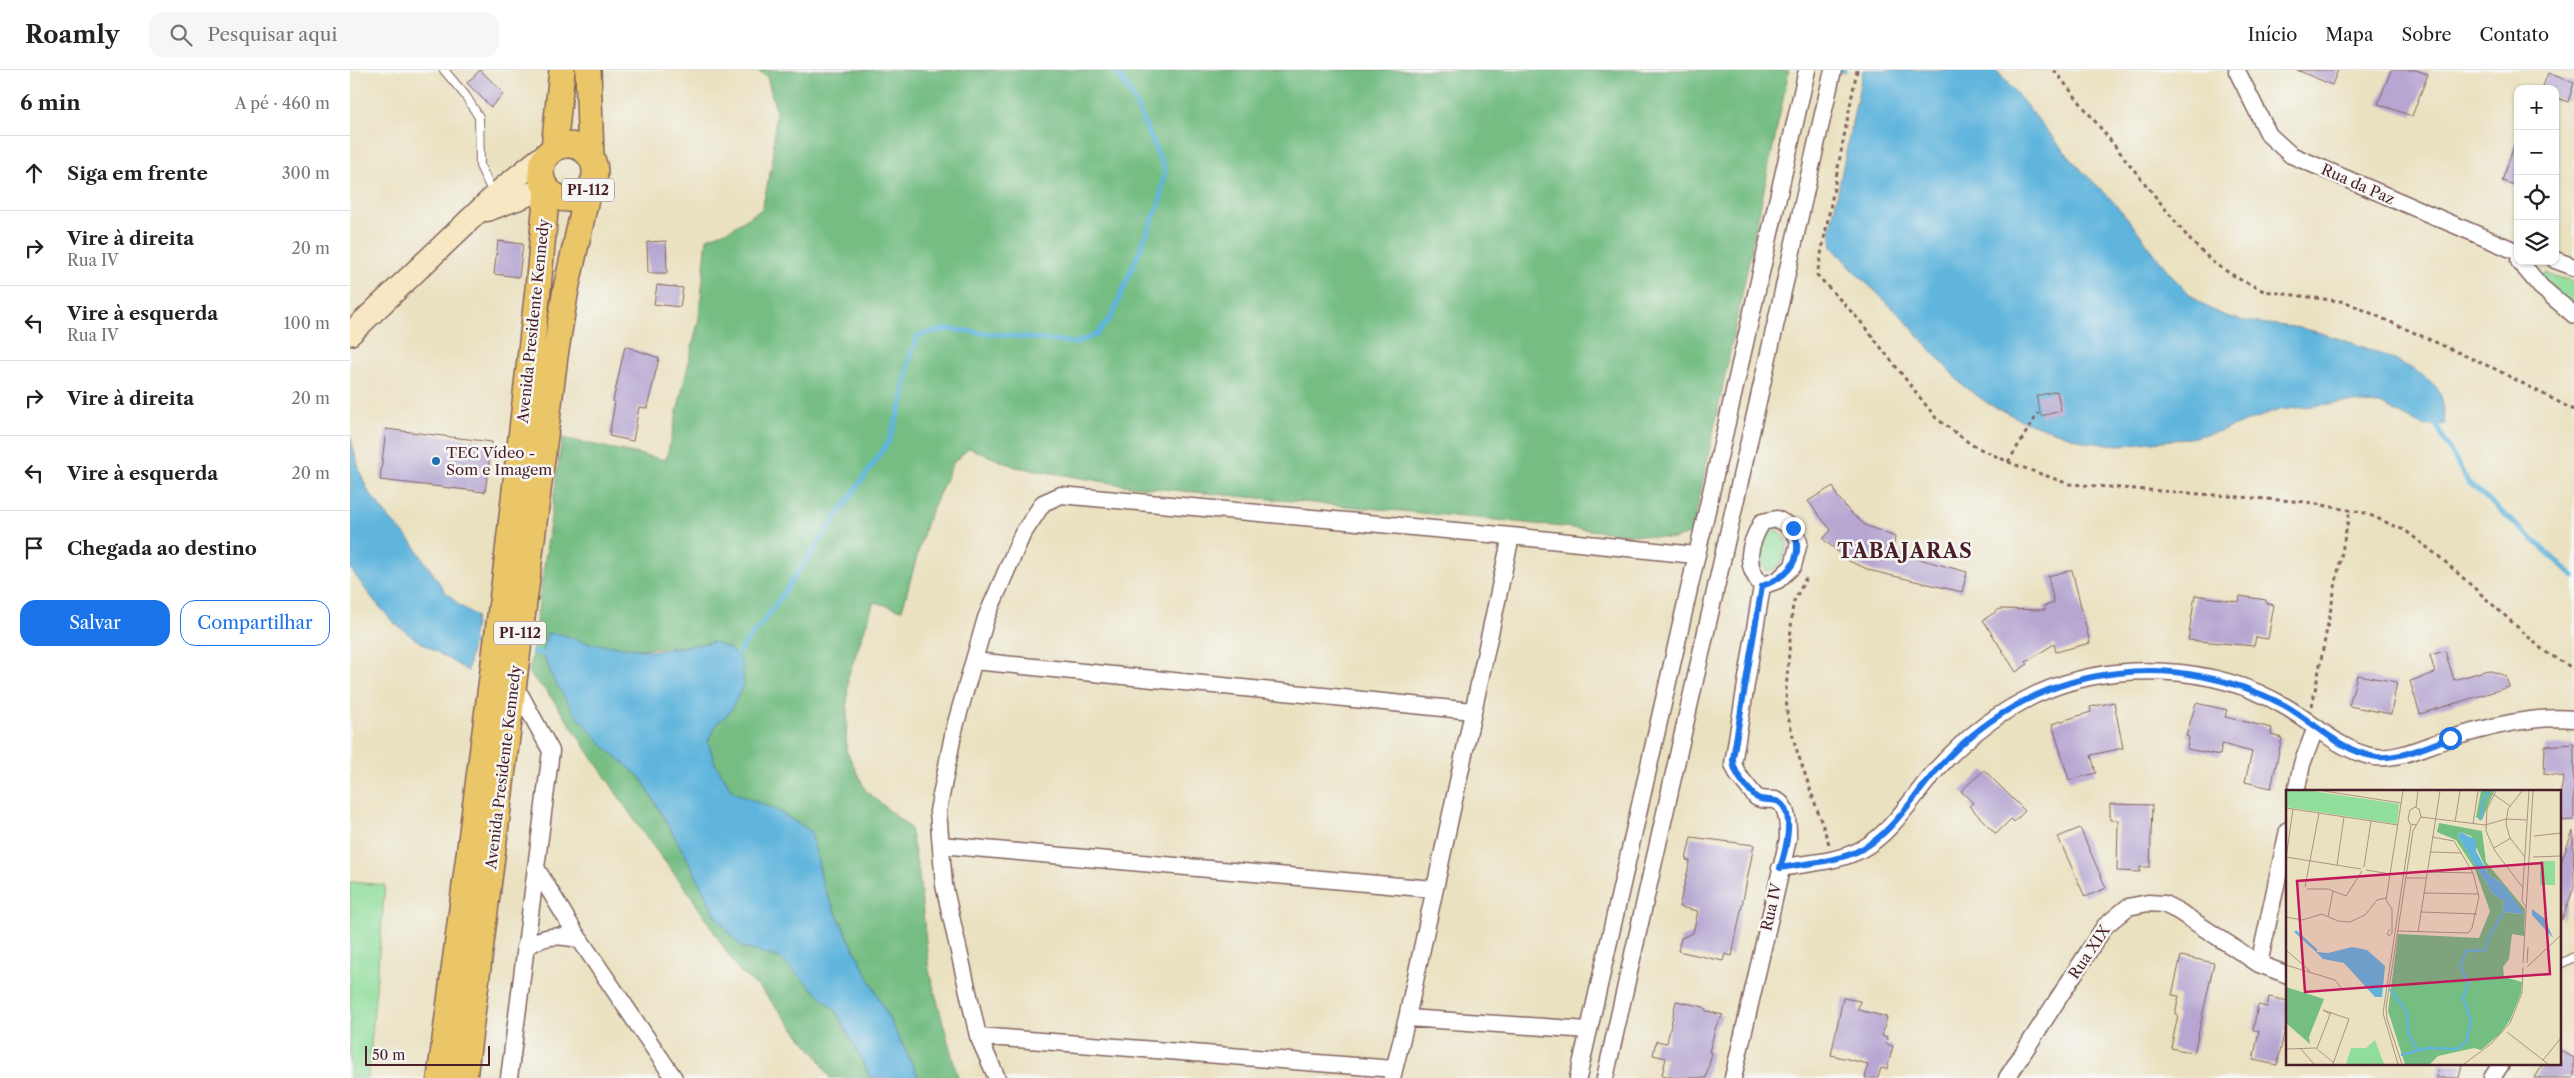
<!DOCTYPE html>
<html lang="pt">
<meta charset="utf-8">
<style>
:root{--surface:#fff;--page:#f6f6f6;--text:#222;--muted:#767676;--line:#e0e0e0;--accent:#1a73e8}
body{margin:0;font-family:"Libre Caslon Text",serif;background:var(--page);color:var(--text)}
.controls{position:absolute;right:15px;top:15px;display:grid;overflow:hidden;border-radius:10px;box-shadow:0 1px 4px #0004}
.controls button{width:45px;height:45px;display:grid;place-items:center;padding:0;border:0;border-bottom:1px solid var(--line);background:var(--surface);color:var(--text);font:25px sans-serif}
.scale{position:absolute;left:15px;bottom:12px;width:125px;box-sizing:border-box;padding-left:5px;border:2px solid #4a1f2b;border-top:0;font-size:14px;line-height:18px;white-space:nowrap;color:#4a1f2b;-webkit-text-stroke:4px #f6f6f2;paint-order:stroke}
.stop{position:absolute;width:15px;height:15px;margin:-11px;border:4px solid #1a73e8;border-radius:50%;background:#fff}
.stop.end{background:#1a73e8;border-color:#fff;box-shadow:0 1px 5px #0008}
.list{margin:0;padding:0;list-style:none}
h2{display:flex;justify-content:space-between;align-items:center;height:65px;margin:0;padding:0 20px;font-size:21px}
h2 small{font-size:16px;font-weight:400;color:var(--muted)}
.list li{display:grid;grid-template-columns:32px 1fr auto;gap:15px;align-items:center;box-sizing:border-box;height:75px;padding:0 20px;border-top:1px solid var(--line)}
.list b{display:block;font-size:19px;white-space:nowrap}
.list p{margin:0;font-size:16px;white-space:nowrap;color:var(--muted)}
.list em{font-size:16px;font-style:normal;color:var(--muted)}
.actions{display:flex;gap:10px;padding:15px 20px}
.actions a{flex:1;padding:11px 0;border:1px solid var(--accent);border-radius:15px;text-align:center;font-size:18px;color:var(--accent)}
.actions .main{background:var(--accent);color:#fff}
.icon{flex:none;width:28px;height:28px;fill:none;stroke:currentColor;stroke-width:2;stroke-linecap:round;stroke-linejoin:round}
.map{position:relative;flex:none;width:2224px;height:1008px;overflow:hidden}
header{display:flex;align-items:center;gap:30px;box-sizing:border-box;height:70px;padding:0 25px;background:var(--surface);border-bottom:1px solid var(--line)}
header strong{font-size:24px}
nav{display:flex;gap:28px;margin-inline-start:auto;font-size:18px}
.search{width:350px;height:45px;background:var(--page);display:flex;align-items:center;gap:12px;box-sizing:border-box;padding:0 18px;border-radius:15px;color:var(--muted);font-size:19px}
main{display:flex}
aside{flex:1;background:var(--surface)}
.map>svg:first-child{display:block}
.green{fill:#91de9b;stroke:#6e7e63}
.forest{fill:#74bd83;stroke:#5f6e57}
.water{fill:#61b5dd;stroke:#566a84}
.lines{fill:none;stroke-linecap:round;stroke-linejoin:round}
.stream{stroke:#61b5dd;stroke-width:5}
.building{fill:#b6a6d1}
.lane-casing{stroke:#82635f;stroke-width:10}
.street-casing{stroke:#82635f;stroke-width:19}
.secondary-casing{stroke:#82635f;stroke-width:25}
.primary-casing{stroke:#82635f;stroke-width:28}
.path{stroke:#82635f;stroke-width:3;stroke-dasharray:4 4;stroke-linecap:butt}
.lane{stroke:#fff;stroke-width:8}
.street{stroke:#fff;stroke-width:16}
.secondary{stroke:#f7e8c3;stroke-width:22}
.primary{stroke:#ebc669;stroke-width:25}
.route{stroke:#1a73e8;stroke-width:6}
.poi-dot{fill:#1f6fb2;stroke:#f6f6f2;stroke-width:2}
.labels{text-anchor:middle;dominant-baseline:central;stroke-width:5;stroke-linejoin:round;paint-order:stroke}
.shield{fill:#f6f6f2;stroke:#7e6067;stroke-width:1}
.shield-label{font-size:14px;font-weight:bold;fill:#4a1f2b}
.street-label{font-size:15px;fill:#4a1f2b;stroke:#f6f6f2}
.poi-label{font-size:15px;fill:#4a1f2b;stroke:#f6f6f2;text-anchor:start}
.district-label{font-size:20px;font-weight:bold;letter-spacing:1px;fill:#4a1f2b;stroke:#f6f6f2}
.inset-river{fill:none;stroke:#61b5dd;stroke-width:2.5}
.inset-road{fill:none;stroke:#aa9384;stroke-width:1}
.view{fill:#c2185b;fill-opacity:0.15;stroke:#c2185b;stroke-width:2.5}
.inset-edge{fill:none;stroke:#4a1f2b;stroke-width:2.5}
</style>
<header>
<strong>Roamly</strong>
<div class="search"><svg class="icon" aria-label="search" viewBox="0 0 24 24"><circle cx="10" cy="10" r="6"/><path d="M15 15l6 6"/></svg>Pesquisar aqui</div>
<nav><a>Início</a><a>Mapa</a><a>Sobre</a><a>Contato</a></nav>
</header>
<main>
<aside>
<h2>6 min<small>A pé · 460 m</small></h2>
<ul class="list">
<li><svg class="icon" aria-label="ahead" viewBox="0 0 24 24"><path d="M12 20V5M6 11l6-6 6 6"/></svg><div><b>Siga em frente</b></div><em>300 m</em></li>
<li><svg class="icon" aria-label="right" viewBox="0 0 24 24"><path d="M7 20v-9h11M14 6l5 5-5 5"/></svg><div><b>Vire à direita</b><p>Rua IV</p></div><em>20 m</em></li>
<li><svg class="icon" aria-label="left" viewBox="0 0 24 24"><path d="M17 20v-9H6M10 6l-5 5 5 5"/></svg><div><b>Vire à esquerda</b><p>Rua IV</p></div><em>100 m</em></li>
<li><svg class="icon" aria-label="right" viewBox="0 0 24 24"><path d="M7 20v-9h11M14 6l5 5-5 5"/></svg><div><b>Vire à direita</b></div><em>20 m</em></li>
<li><svg class="icon" aria-label="left" viewBox="0 0 24 24"><path d="M17 20v-9H6M10 6l-5 5 5 5"/></svg><div><b>Vire à esquerda</b></div><em>20 m</em></li>
<li><svg class="icon" aria-label="arrive" viewBox="0 0 24 24"><path d="M6 21V4h12l-3 4 3 4H6"/></svg><div><b>Chegada ao destino</b></div></li>
</ul>
<div class="actions"><a class="main">Salvar</a><a>Compartilhar</a></div>
</aside>
<div class="map">
<svg width="2224" height="1008" viewBox="0 0 2224 1008">
<rect width="100%" height="100%" fill="#f6f6f2"/>
<filter id="ink" filterUnits="userSpaceOnUse"><feTurbulence type="fractalNoise" baseFrequency=".02" numOctaves="2"/><feDisplacementMap in="SourceGraphic" scale="10" xChannelSelector="R" yChannelSelector="G"/><feConvolveMatrix kernelMatrix="1 2 1 2 8 2 1 2 1" color-interpolation-filters="sRGB"/></filter>
<filter id="wash" filterUnits="userSpaceOnUse"><feTurbulence type="fractalNoise" baseFrequency=".0096" numOctaves="4" result="noise"/><feDisplacementMap in="SourceGraphic" scale="20" xChannelSelector="R" yChannelSelector="G"/><feGaussianBlur stdDeviation="1.12" result="paint"/><feColorMatrix in="noise" values="0 0 0 0 0 0 0 0 0 0 0 0 0 0 0 0 0 1.4 0 .05"/><feComposite in="paint" operator="in"/></filter>
<g filter="url(#wash)">
<rect width="100%" height="100%" fill="#eae1c0"/>
<path class="green" d="M2197,203L2224,213V234L2192,211V205Z
M1422,459L1430,462L1438,476L1430,495L1422,501H1417C1405,486 1412,472 1422,459Z
M0,812L35,815L18,1008H0Z"/>
<path class="forest" d="M407,0H1439L1342,463L1324,469L1147,450L780,416L666,397L619,378L603,393L577,451L552,540L524,532L498,607L496,680L516,721L560,758L569,804L579,901L608,1008H569L485,841L473,815L461,761L424,739L383,722L365,693L358,671L367,653L380,642L364,572C321,579 282,582 238,573C224,570 213,564 198,563L193,584L256,678L291,708L337,788L367,848L391,877L430,888L486,941L521,1008H480L468,987L410,918L388,900L340,824L296,767L215,647L198,623L179,604L212,368L316,390L349,248L357,168L381,159L412,139L422,94L426,40L417,7Z"/>
<path class="water" d="M1513,0H1646C1672,29 1696,60 1722,90C1736,106 1753,120 1767,136C1796,167 1816,208 1851,233C1881,255 1915,252 1949,258C1978,263 2081,296 2090,324C2094,333 2093,345 2095,354L2074,356L2030,334L1996,332L1929,340L1867,362L1834,369L1770,375L1736,372L1671,350L1639,334L1612,315L1552,247L1504,201L1482,177L1480,160Z
M0,366L10,402L18,421L37,446L61,471L94,520L109,535L126,546L118,601L64,568L43,552L21,527L0,498Z
M197,563L210,564L238,573L304,581L364,572L379,578L392,592L394,614L380,642L367,653L358,671L365,693L383,722L424,739L461,761L473,815L485,841L569,1008H521L486,941L430,888L391,877L367,848L337,788L291,708L256,678L226,645L204,611L193,584Z"/>
<g class="lines">
<path class="stream" d="M1492,0L1494,1
M2086,355L2118,412L2224,506
M122,573L131,574
M183,582L193,584
M386,585L419,544L539,371L553,330L559,290L568,265L598,259L726,273L747,264L762,246L810,132L815,99L782,26L766,0"/>
</g>
<g id="blocks">
<path class="building" d="M130,0L154,23L141,37L117,13Z
M1947,0H1988L1982,15Z
M2041,0H2066L2078,4L2062,46L2028,34Z
M2198,3L2224,13L2218,32L2205,27V19H2192Z
M2166,70L2168,71V116L2152,111Z
M148,171L173,174L169,207L144,204Z
M316,171L317,203H298L297,172Z
M307,215L333,218L330,237L304,234Z
M275,276L309,288L297,338L289,337L283,371L259,366L265,332L263,331Z
M1707,321L1711,341L1691,346L1686,326Z
M36,359L142,372L135,422L30,410Z
M1483,416L1487,426L1499,441L1515,455L1545,467L1543,482L1617,502L1612,522L1522,501L1499,491L1473,469L1481,460L1458,431Z
M1722,500L1740,573L1706,582L1704,574L1676,592L1678,594L1666,602L1633,550L1650,539L1695,540L1694,536L1704,533L1698,506Z
M1845,525L1889,532L1890,526L1916,530V533L1924,535L1918,569L1906,567L1904,576L1838,570Z
M2095,581L2104,610L2138,600L2156,606L2159,617L2070,644L2060,611L2085,603L2080,585Z
M2007,605L2047,612L2041,644L1999,636Z
M1764,632L1773,678L1741,685L1746,703L1719,710L1702,654L1741,642L1740,637Z
M1846,633L1877,640L1875,647L1922,658L1921,665L1932,668L1921,718L1895,712L1902,682L1872,674L1870,685L1837,679L1839,667L1836,666Z
M2224,674V750L2210,751V724L2214,707L2194,704L2195,676Z
M1634,700L1675,741L1664,752L1661,749L1646,764L1619,736L1623,733L1611,721Z
M1760,734L1802,735L1800,797H1790V802L1767,801L1768,750H1760Z
M1730,758L1756,818L1735,827L1708,767Z
M2223,761L2224,817L2212,850L2210,794Z
M1341,767L1404,775L1382,886L1375,884L1373,891L1328,881L1331,868L1343,863L1348,841L1329,837L1340,791L1336,790Z
M1831,886L1864,893L1844,983L1821,978L1828,945L1825,944L1829,926L1822,925Z
M1919,927L1938,931V946L1927,995L1903,990L1909,961L1903,960L1908,935L1917,937Z
M1493,928L1510,931L1508,940L1537,947L1532,966L1537,967L1536,974L1543,976L1537,999L1531,998L1528,1008H1515L1518,994L1481,985Z
M1326,931L1354,937L1356,941L1373,945L1366,956L1359,982H1362L1356,1008H1328L1312,1005L1316,988L1303,985L1306,971L1317,973Z
M2210,980L2224,988V1008H2185L2193,994H2210Z
M2089,994H2112L2109,1008H2087Z"/>
</g>
</g>
<g filter="url(#ink)">
<use href="#blocks" fill-opacity="0" stroke="#82635f" stroke-width="1"/>
<g class="lines">
<g class="lane-casing">
<path id="lane" d="M94,0L115,25L129,47L130,96L143,123
M2210,894L2224,887"/>
</g>
<g class="street-casing">
<path id="street" d="M1887,1L1919,65L1941,85L2168,182
M2205,190L2224,197
M2169,191L2191,217L2224,245
M1427,449L1443,458L1449,472L1443,496L1428,510L1412,516C1393,494 1399,475 1412,452Z
M624,591L1123,641
M1946,722L1952,694L1966,657
M591,775L1083,819
M186,798L224,861L324,1008
M1430,798C1456,793 1489,792 1512,779C1544,761 1564,724 1588,698C1616,667 1649,642 1687,624C1763,590 1864,594 1936,637C1964,653 1991,682 2025,687C2048,690 2075,676 2098,669C2139,657 2181,645 2224,649
M175,878C194,865 208,864 230,870
M1909,894L1938,760
M1057,948L1239,960
M628,966L1044,999
M159,1008L201,681L171,626L163,618
M647,1008L628,966L594,815L588,741L604,660L636,548L672,465L693,433L711,425L1161,466L1345,485
M1042,1008L1057,948L1161,466
M1228,1008L1457,0
M1255,1008L1483,0
M1383,1008L1438,769C1438,757 1439,734 1425,730C1418,729 1412,731 1406,727L1388,705L1383,694L1412,516
M1657,1008L1755,856L1778,837L1798,833L1814,834L1828,841L1909,894L1938,905
M2142,1008L2151,994"/>
</g>
<g class="secondary-casing">
<path id="secondary" d="M137,140L196,118
M0,264L153,118L197,83"/>
</g>
<g class="primary-casing">
<path id="primary" d="M238,0L241,87
M191 102a27 27 0 1 1 54 0a27 27 0 1 1-54 0Z
M204,79L212,0
M90,1008L155,508L188,219L197,119
M114,1008L205,286L216,219L238,120"/>
</g>
<path class="path" d="M1507,0L1467,205L1511,252L1586,348L1622,375L1663,394L1719,414L1956,432L2015,443L2056,461L2092,489L2194,581L2224,599
M1704,0L1841,171L1865,194L1891,210L1914,221L1996,232L2145,299L2224,340
M1658,392L1688,343
M1456,508L1443,533L1436,620L1437,643L1446,678L1479,774
M1962,636L2000,440"/>
<use href="#lane" class="lane"/>
<use href="#street" class="street"/>
<use href="#secondary" class="secondary"/>
<use href="#primary" class="primary"/>
</g>
</g>
<g class="lines" filter="url(#ink)">
<path class="route" d="M1443,458C1455,487 1440,506 1412,516L1383,688C1382,702 1396,717 1406,727C1413,732 1422,728 1429,732C1446,743 1435,783 1430,798C1456,793 1488,792 1512,779C1540,764 1560,732 1580,708C1627,650 1693,611 1768,603C1824,596 1885,609 1934,635C1963,651 1992,683 2027,687C2051,689 2077,676 2100,668"/>
</g>
<circle class="poi-dot" cx="86" cy="391" r="5"/>
<g class="labels">
<g class="shield">
<rect x="212" y="108.5" width="52" height="23" rx="4"/>
<rect x="144" y="551.5" width="52" height="23" rx="4"/>
</g>
<g class="shield-label">
<text x="238" y="120">PI-112</text>
<text x="170" y="563">PI-112</text>
</g>
<g class="street-label">
<text transform="translate(2008 114) rotate(24)">Rua da Paz</text>
<text transform="translate(183 251) rotate(-84)">Avenida Presidente Kennedy</text>
<text transform="translate(153 697) rotate(-83)">Avenida Presidente Kennedy</text>
<text transform="translate(1421 837) rotate(-77)">Rua IV</text>
<text transform="translate(1739 882) rotate(-56)">Rua XIX</text>
</g>
<g class="poi-label">
<text x="96" y="382">TEC Vídeo -<tspan x="96" dy="17">Som e Imagem</tspan></text>
</g>
<g class="district-label">
<text x="1555" y="481">TABAJARAS</text>
</g>
</g>
<g transform="translate(1936 720)">
<rect width="275" height="275" fill="#eae1c0"/>
<path d="M0,1H26L113,14L111,34L0,17ZM254,71H269V95H254ZM89,250L98,274H60L65,258H80Z" fill="#91de9b"/>
<path d="M195,1H208L196,30L190,27ZM153,33L196,41L200,72L239,119L238,146L226,144L223,169L217,177L218,187L236,192L235,203L224,230L214,244L195,260L188,258L152,266L144,274H119L102,221L112,144L193,148L204,121L189,79L170,50L151,42ZM174,42L185,46L203,85L217,94L236,124L216,122L218,111L207,104L172,46ZM0,197L38,209L23,247L24,254L0,233Z" fill="#74bd83" fill-rule="evenodd"/>
<path d="M174,42L190,50V61L203,85L217,94L238,124L216,122L218,111L207,104L172,46ZM246,119L259,129L267,148L246,125ZM66,157L81,160L99,176L96,207H89L58,173L37,169L30,162L42,163Z" fill="#61b5dd"/>
<path class="inset-river" d="M194,30L197,11L203,1M9,141L31,161M104,199L121,222L122,243L131,259M115,265L141,258L171,259L180,252L185,231L177,208L182,193L174,176L180,161L199,160L202,148L217,123"/>
<path class="inset-road" d="M38,1L115,13M210,1L201,19L200,41L209,61L237,98M236,1L222,19L220,34L224,48L239,67M207,4L224,16M130,17L132,1M0,18L112,35M135,27L199,35L220,29L241,30M169,32L174,1M187,34L192,1M248,46L275,43M208,58L225,48M144,62L176,63M0,67L75,79M247,67L275,66M0,68L7,19M51,75L58,27M78,77L85,31M80,80L104,84M141,82L187,83M120,88H140M19,97L33,23M21,99H42L60,106L76,81M138,103L193,104M240,117L236,111L243,1M135,122L191,124M0,127L16,130L36,124L52,131L64,132L79,125L91,110L100,108M42,127L47,101M104,139L101,144L103,146L106,143V119L100,110L117,1M112,141L182,143L186,138L193,107L187,83L168,51L146,47M132,142L154,1M0,160L24,181M237,173L247,1M241,173L242,157M0,175L49,190L56,199M241,177L275,145M44,224L37,220L63,229L47,274M221,242L262,274M14,258L28,274M31,258L45,222M0,259L30,258L48,273M257,270L275,248M112,274L97,223L125,35M116,274L101,229L100,218L127,41L135,27L133,19L129,17L124,20L122,29L124,34L130,35M178,274L206,253L224,233L236,203L237,177"/>
<path class="view" d="M256,73L264,184L19,202L11,91Z"/>
<rect width="275" height="275" class="inset-edge"/>
</g>
</svg>
<div class="controls">
<button>+</button>
<button>−</button>
<button><svg class="icon" aria-label="locate" viewBox="0 0 24 24"><circle cx="12" cy="12" r="6"/><path d="M12 2v4M12 18v4M2 12h4M18 12h4"/></svg></button>
<button><svg class="icon" aria-label="layers" viewBox="0 0 24 24"><path d="M12 4l9 5-9 5-9-5zM3 14l9 5 9-5"/></svg></button>
</div>
<div class="scale">50 m</div>
<div class="stop" style="left:2100px;top:668px"></div>
<div class="stop end" style="left:1443px;top:458px"></div>
</div>
</main>
